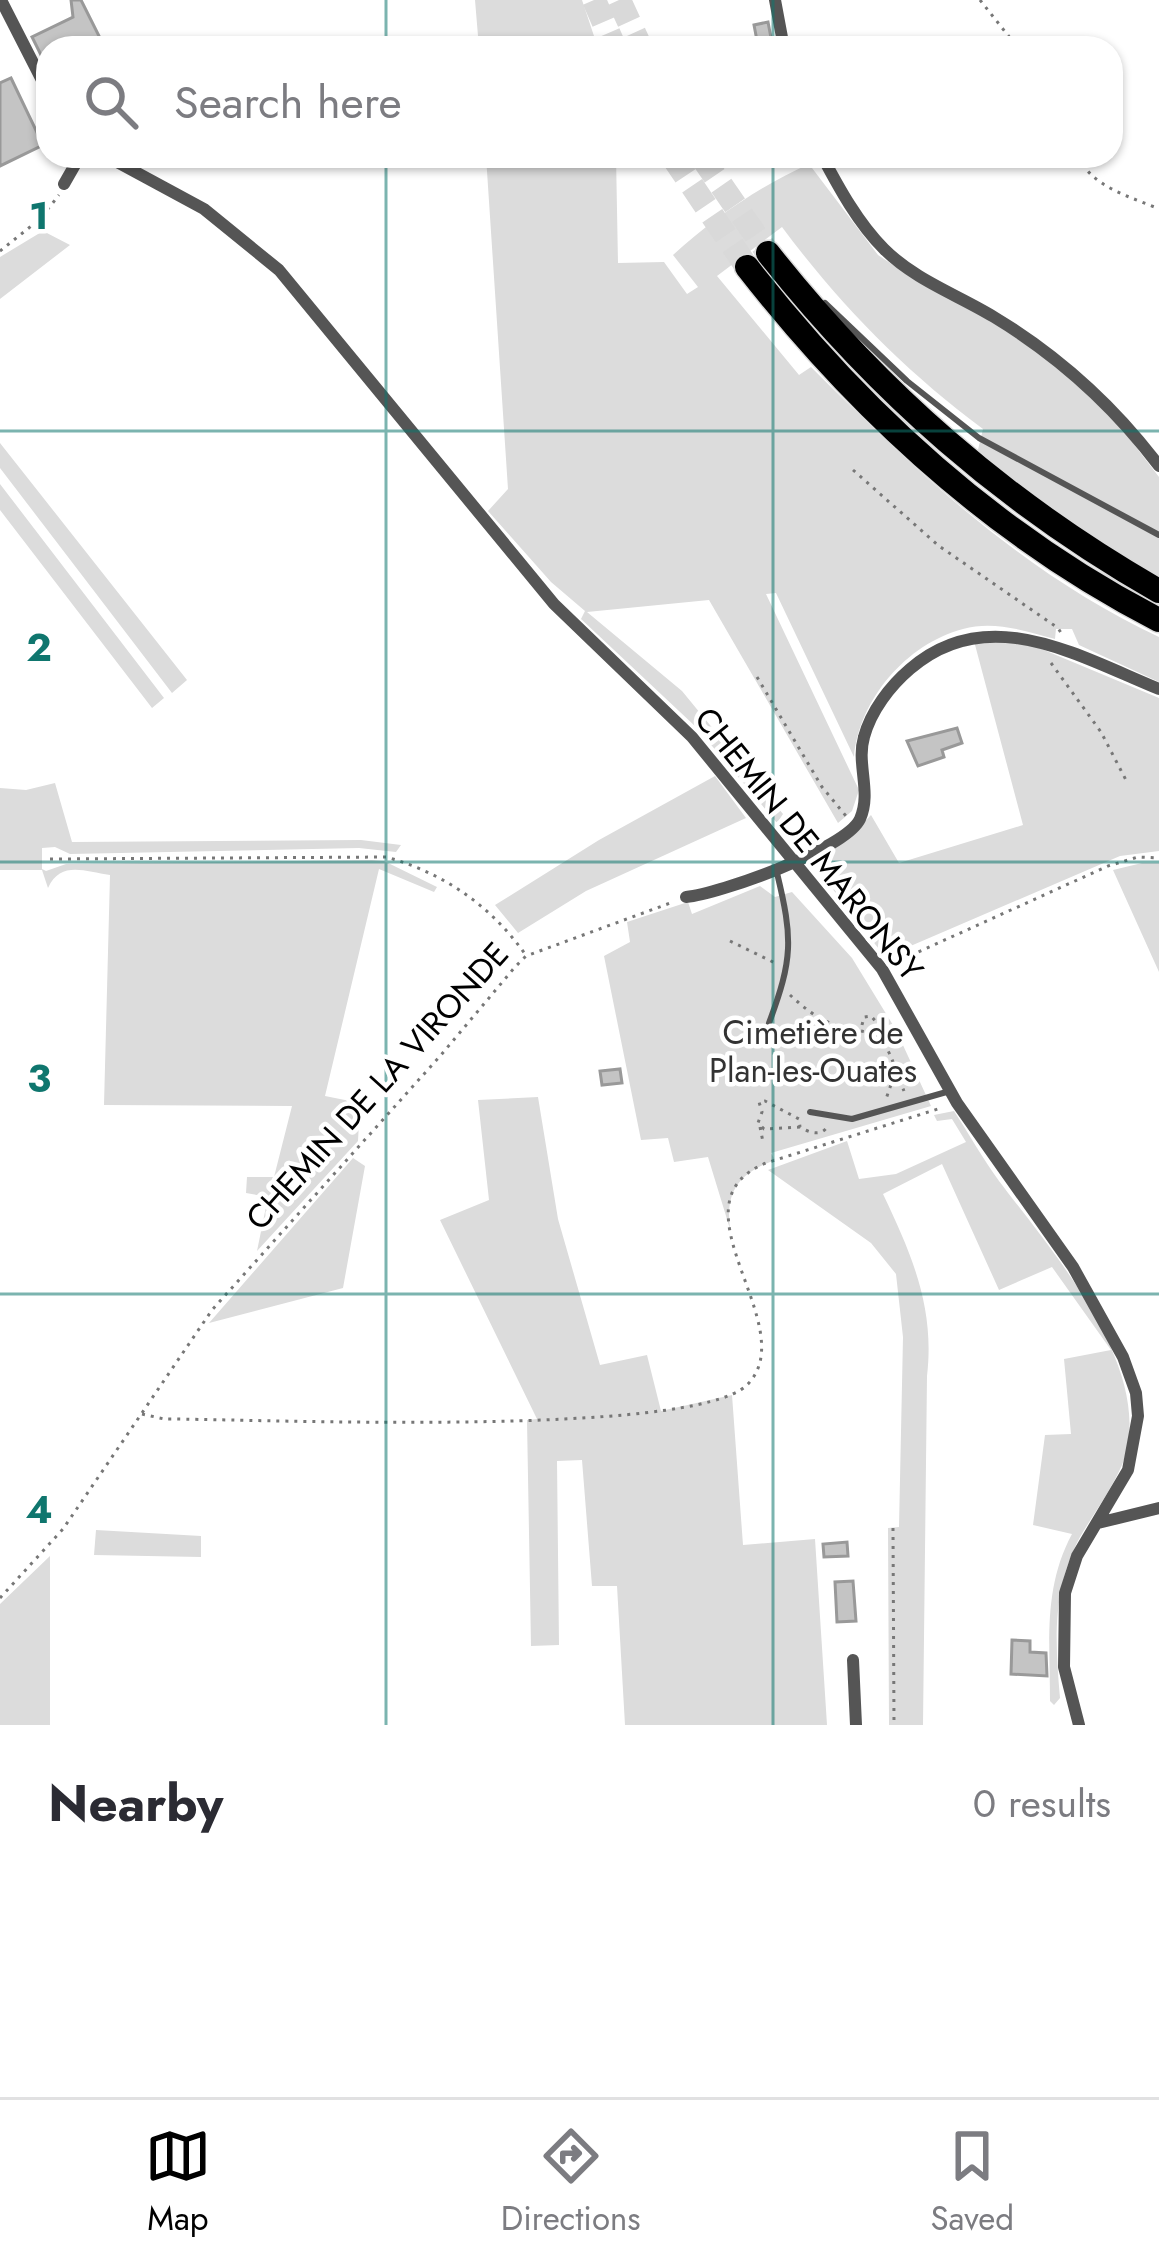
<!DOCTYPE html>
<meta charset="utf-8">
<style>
:root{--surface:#fff;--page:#f7f7f7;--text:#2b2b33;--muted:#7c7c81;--line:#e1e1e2;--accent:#000}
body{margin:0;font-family:Jost,sans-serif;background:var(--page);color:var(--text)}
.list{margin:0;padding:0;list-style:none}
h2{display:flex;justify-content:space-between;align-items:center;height:156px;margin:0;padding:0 48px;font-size:51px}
h2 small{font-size:39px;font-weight:400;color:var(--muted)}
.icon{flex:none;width:66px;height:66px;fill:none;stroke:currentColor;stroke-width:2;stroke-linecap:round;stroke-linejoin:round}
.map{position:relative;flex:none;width:1159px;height:1725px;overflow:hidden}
.search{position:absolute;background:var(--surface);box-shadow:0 3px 9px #0004;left:36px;right:36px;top:36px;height:132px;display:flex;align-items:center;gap:30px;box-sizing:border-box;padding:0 42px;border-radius:36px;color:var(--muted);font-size:45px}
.sheet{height:372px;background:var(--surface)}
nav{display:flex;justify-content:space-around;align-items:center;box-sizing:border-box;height:168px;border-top:3px solid var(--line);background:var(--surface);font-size:33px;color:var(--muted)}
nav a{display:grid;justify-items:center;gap:6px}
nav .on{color:var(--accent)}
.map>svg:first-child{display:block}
.green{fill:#dcdcdc}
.building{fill:#c4c4c4;stroke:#999;stroke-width:3}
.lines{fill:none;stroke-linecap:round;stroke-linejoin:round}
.motorway-tunnel{stroke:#d9d9d9;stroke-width:24;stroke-dasharray:24 12;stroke-linecap:butt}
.motorway-casing{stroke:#dbdbdb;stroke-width:27}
.path{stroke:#777;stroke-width:3;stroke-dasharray:3 6;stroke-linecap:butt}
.service{stroke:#555;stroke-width:6}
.minor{stroke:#555;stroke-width:12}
.motorway{stroke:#000;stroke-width:24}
.grid{fill:none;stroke:#0f766e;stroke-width:3;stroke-opacity:0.55}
.labels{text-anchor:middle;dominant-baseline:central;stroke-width:9;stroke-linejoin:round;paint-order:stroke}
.street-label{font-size:33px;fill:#000;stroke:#fff}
.park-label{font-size:33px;fill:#333;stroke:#fff}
.grid-label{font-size:39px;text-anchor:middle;font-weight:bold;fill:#0f766e;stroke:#fff;stroke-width:9;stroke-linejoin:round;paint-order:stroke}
</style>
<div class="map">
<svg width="1159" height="1725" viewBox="0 0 1159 1725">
<rect width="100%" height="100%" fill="#fff"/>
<path class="green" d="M475,0H582L598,48H479Z
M486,156H616L618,263L664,262L687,294L698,287L673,255C715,217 758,187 809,164L878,255L920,283L987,318L1070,375L1116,421L1159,477V576L1124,558L977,454L983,429C905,371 840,305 782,227L717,276L799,375L811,367C915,471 1024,574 1159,637V682L1079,645L1072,629H1056L1055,639C1025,631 994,620 963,629C906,644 859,700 854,757L776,593L766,594L859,790L852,811L838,823L709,600L587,612L682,691L783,814L777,823L696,727L581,619L585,611L551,582L488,511L508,489Z
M43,231L70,245L0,299V257Z
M0,443L187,680L172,693L0,468Z
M0,484L164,698L152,708L0,510Z
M997,639L1032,645L1159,698V851L1120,856L885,957L815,866L818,857L849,838L871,815L899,863L1023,825L974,641Z
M715,776L746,818L586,891L518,933L495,905L599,840Z
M55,783L72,842L361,840L401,845L396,852L359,848L70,854L55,847L42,848V869L46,871L66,864L372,860L384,861L437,887L434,892L379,869L325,1096L360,1103L358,1141L257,1251L268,1197L246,1193L247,1177H274L292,1106L104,1105L110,875C85,872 61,860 48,888L42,870H0V788L26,790Z
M1142,863H1159V972L1113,870Z
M760,886L775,897L792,892L852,958L896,1030L931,1106L771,1153L775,1160C740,1173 725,1190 730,1229L708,1157L674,1162L668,1138L641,1140L604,956L630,942L627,922L688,902L692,914Z
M538,1097L558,1219L600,1365L647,1355L661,1411L732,1395L743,1545L815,1539L827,1725H625L617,1586H592L582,1460L557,1461L559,1645L531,1646L527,1420L537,1419L440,1220L489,1200L478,1100Z
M954,1111C969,1134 983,1159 999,1181C1051,1250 1159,1372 1122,1465C1111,1490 1094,1513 1080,1537C1052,1589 1055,1641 1060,1698L1054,1705L1050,1701C1050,1642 1043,1588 1072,1534L1033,1525L1045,1435L1071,1434L1064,1359L1111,1350L1052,1267L999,1290L942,1164L883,1194C912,1255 935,1308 927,1376L923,1725H889L888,1528L899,1527L903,1337L896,1274L871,1243L768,1170L847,1141L859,1179L896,1174L966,1142L952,1119L937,1121L934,1115Z
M353,1158L365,1166L343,1288L209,1323Z
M96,1530L201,1536V1557L94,1555Z
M50,1556V1725H0V1604Z"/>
<path class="building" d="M71,0H81L105,48H48V69L32,37L73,17Z
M768,22L772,43L758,46L754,25Z
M11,78L43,145L0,166V83Z
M957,728L962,743L942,750L944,757L918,766L907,741Z
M620,1069L622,1083L602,1085L600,1071Z
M847,1542L848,1556L824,1557L823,1544Z
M853,1581L856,1621L837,1622L835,1582Z
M1012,1640L1030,1641V1652L1046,1653L1047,1676L1011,1674Z"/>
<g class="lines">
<path class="motorway-tunnel" d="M594,0L615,48
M619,0L641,48
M672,156L747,267
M701,156L768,253"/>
<g class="motorway-casing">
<path id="motorway" d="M768,253C878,392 1005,503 1159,591
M747,267C860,412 996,536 1159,620"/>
</g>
<path class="path" d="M980,0L1018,48
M1079,156C1090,187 1132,197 1159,209
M0,251L40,219L59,195
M853,470L939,546L1058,628L1063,636
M1051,663L1101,732L1127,782
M757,677L822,787L846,816
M50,859L386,857C444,873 491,906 525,954
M730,941L775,963
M894,963L1108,866L1138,857L1159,858
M790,995C802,1006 815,1017 830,1023C869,1038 879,1021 896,1070L886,1099
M862,1025L864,1017L871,1016L877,1023L874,1030
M896,1072L904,1091
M760,1127L763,1142
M800,1127L764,1129L758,1123L762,1112L759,1102L765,1101L799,1119L800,1127C809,1133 823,1137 828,1125
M142,1414L164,1419C260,1419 692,1438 747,1385C805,1327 665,1204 766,1163L941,1108
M893,1528L894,1725
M0,1598L63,1529L212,1310L441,1055L515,967L526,956L673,902"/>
<path class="service" d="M825,303L907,381L979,438L1159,535
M769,1023C793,959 793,939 777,873
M810,1112L852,1119L950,1091"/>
<path class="minor" d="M1,0L48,92
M775,0L784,48
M106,156L204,209L279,270L554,604L692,737L882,969L957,1103L1073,1267L1123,1357L1136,1393L1138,1416L1128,1470L1077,1556L1065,1593L1064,1667L1079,1725
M822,156C839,188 858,223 884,249C915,280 958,295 994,317C1060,357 1113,405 1159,466
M64,184L80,156
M686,897C719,894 846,849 860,819C872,792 856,764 864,737C871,711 890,686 910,669C988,601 1078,656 1159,689
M1098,1523L1159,1508
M853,1660L856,1725"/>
<use href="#motorway" class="motorway"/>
</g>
<path class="grid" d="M386,0V48M773,0V48M386,156V1725M773,156V1725M0,431H1159M0,862H1159M0,1294H1159"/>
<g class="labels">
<g class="street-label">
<text transform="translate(809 844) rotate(51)">CHEMIN DE MARONSY</text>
<text transform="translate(377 1086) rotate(-48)">CHEMIN DE LA VIRONDE</text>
</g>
<g class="park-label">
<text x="813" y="1032">Cimetière de<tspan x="813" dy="38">Plan-les-Ouates</tspan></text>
</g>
</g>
<g class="grid-label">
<text x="39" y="229">1</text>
<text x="39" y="661">2</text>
<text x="39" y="1092">3</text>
<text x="39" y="1523">4</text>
</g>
</svg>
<div class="search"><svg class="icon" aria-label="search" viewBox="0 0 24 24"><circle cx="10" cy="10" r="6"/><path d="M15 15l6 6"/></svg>Search here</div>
</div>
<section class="sheet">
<h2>Nearby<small>0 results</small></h2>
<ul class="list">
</ul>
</section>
<nav>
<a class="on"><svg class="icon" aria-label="map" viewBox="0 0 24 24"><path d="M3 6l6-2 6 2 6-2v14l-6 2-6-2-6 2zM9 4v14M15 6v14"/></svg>Map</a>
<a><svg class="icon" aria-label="directions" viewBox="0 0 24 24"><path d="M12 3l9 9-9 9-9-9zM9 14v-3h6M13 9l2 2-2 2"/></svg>Directions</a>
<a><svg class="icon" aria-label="saved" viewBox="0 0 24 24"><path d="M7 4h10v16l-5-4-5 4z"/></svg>Saved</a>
</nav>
